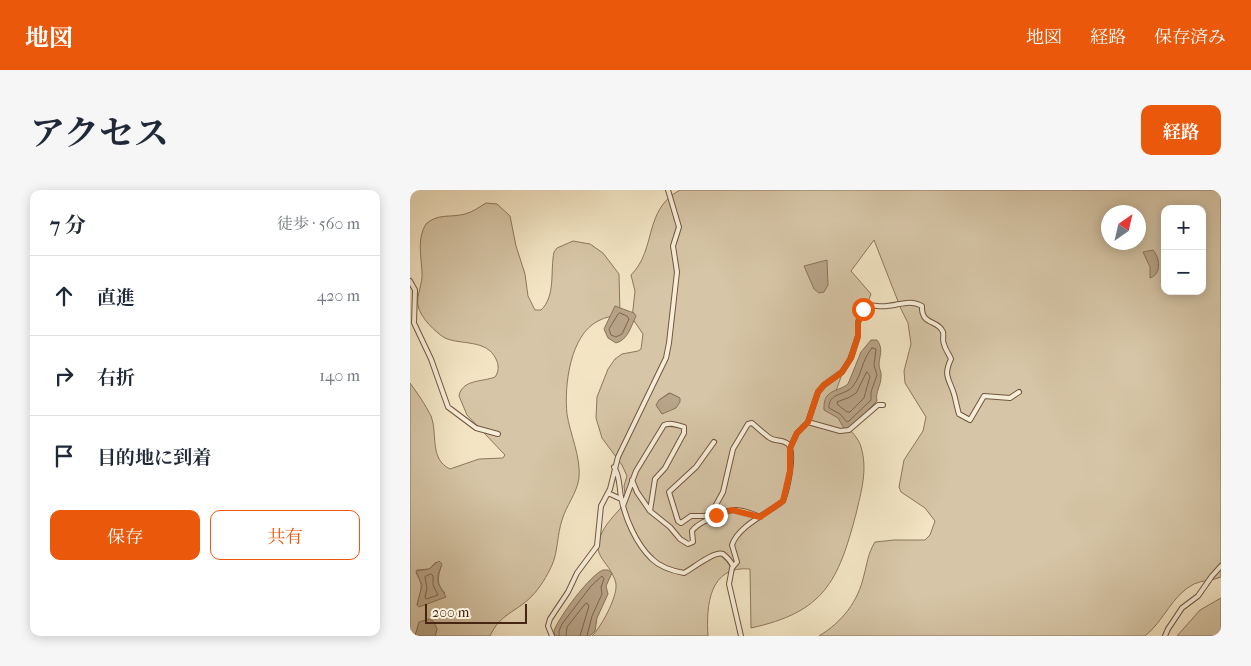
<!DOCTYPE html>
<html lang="ja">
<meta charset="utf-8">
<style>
:root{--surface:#fff;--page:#f6f6f7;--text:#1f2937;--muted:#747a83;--line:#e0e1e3;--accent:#ea580c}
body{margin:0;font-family:"IM FELL French Canon","Noto Serif JP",serif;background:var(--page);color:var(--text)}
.controls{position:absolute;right:15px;top:15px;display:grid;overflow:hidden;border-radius:10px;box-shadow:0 2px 12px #0003}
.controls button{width:45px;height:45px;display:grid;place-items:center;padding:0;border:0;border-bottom:1px solid var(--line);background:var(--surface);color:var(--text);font:25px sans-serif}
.compass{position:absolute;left:691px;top:15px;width:45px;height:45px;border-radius:50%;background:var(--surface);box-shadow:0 2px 12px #0003;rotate:34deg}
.scale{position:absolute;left:15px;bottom:12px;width:102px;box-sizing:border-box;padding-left:5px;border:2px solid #462613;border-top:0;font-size:14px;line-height:18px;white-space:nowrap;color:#462613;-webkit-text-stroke:4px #f7eed9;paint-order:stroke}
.stop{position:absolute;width:15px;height:15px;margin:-11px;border:4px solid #ea580c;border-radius:50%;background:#fff}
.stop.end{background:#ea580c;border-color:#fff;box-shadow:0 1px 5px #0008}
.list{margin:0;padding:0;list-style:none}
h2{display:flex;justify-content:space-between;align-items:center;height:65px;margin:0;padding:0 20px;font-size:21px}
h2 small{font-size:16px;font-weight:400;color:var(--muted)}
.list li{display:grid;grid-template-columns:32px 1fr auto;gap:15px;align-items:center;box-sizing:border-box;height:80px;padding:0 20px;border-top:1px solid var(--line)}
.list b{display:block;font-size:19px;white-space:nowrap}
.list em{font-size:16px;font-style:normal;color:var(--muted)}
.actions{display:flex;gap:10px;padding:15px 20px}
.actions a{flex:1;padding:11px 0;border:1px solid var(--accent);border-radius:10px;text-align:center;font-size:18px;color:var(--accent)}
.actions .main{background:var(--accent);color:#fff}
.icon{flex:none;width:28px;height:28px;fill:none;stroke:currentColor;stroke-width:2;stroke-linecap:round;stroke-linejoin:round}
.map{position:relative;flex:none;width:811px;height:446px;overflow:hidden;border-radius:10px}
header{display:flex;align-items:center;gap:30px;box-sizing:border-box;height:70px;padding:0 25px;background:var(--accent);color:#fff}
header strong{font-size:24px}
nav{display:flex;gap:28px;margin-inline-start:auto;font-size:18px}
.intro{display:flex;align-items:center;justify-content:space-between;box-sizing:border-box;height:120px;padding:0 30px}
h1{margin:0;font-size:35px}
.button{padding:12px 22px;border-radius:10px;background:var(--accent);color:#fff;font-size:18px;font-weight:700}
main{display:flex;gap:30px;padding:0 30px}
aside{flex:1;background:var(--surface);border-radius:10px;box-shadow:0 2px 12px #0003}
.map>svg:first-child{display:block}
.green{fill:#d6c5a6;stroke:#8e765c;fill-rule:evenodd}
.water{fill:#b8a488;stroke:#8a7259}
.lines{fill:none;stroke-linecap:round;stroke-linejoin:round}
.shore{stroke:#7f654e;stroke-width:1}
.minor-casing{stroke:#71563f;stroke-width:6}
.minor{stroke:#f7eed9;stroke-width:4}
.route{stroke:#ea580c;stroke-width:6}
</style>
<header>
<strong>地図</strong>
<nav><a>地図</a><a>経路</a><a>保存済み</a></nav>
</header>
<div class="intro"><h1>アクセス</h1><a class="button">経路</a></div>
<main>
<aside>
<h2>7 分<small>徒歩 · 560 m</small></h2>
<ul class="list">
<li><svg class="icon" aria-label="ahead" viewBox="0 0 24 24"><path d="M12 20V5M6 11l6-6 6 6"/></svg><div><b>直進</b></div><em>420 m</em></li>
<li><svg class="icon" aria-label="right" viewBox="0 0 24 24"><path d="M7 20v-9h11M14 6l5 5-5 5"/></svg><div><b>右折</b></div><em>140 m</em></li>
<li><svg class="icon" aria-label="arrive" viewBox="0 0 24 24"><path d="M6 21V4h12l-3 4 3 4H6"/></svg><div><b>目的地に到着</b></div></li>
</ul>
<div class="actions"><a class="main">保存</a><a>共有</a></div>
</aside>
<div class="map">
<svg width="811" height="446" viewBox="0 0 811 446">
<rect width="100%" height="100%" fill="#f3e5c4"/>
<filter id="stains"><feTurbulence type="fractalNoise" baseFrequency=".004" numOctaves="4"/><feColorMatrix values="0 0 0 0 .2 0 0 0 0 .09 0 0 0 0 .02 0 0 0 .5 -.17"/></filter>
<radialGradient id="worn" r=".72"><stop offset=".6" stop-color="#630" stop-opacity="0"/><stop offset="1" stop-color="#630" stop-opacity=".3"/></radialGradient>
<path class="green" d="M270,0H811V387C802,391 792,390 784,394C762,405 754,431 735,446H409C432,432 448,412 454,385C457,374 458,363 465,352L484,350H515L520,345L525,331L515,318L491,302L489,297L494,270L513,241L516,227L495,193L494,181L501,154L498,133L491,119L464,50L441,81L461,104L427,198C426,203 423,208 424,213C424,233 446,239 451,257C458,280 451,302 446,324C428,392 414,422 341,438L340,379C299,375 296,416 298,446H182C191,437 207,408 206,395C206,390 202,384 200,380C196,373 188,366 188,357C188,340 206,324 216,312L214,296L217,286L212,275L192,248L186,228L187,207L198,179L205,169L212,164L228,161L231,159L233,144L222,128L225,101L221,85C247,59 233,20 270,0ZM755,19H792V101H755ZM698,22H728V52H698ZM259,203L268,207L252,224L247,216L249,210Z
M76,13L87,14L100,26L106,56L115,84L118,106L125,120H131C146,106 140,81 144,62L147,58L163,51L180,54L193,63L209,84L210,124C203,126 195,127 188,131C160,145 154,196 157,224C160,244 171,267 169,288C167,303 156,316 152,330C147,345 148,362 142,375C137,386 130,398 121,407C106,422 90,424 80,446H25L27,439L24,433H9L5,446H0V193C8,204 15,214 21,226C28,244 19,269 40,279L69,269L93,268L95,265L57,225L49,206C52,189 73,192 85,187C89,182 89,175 86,169C77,149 50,155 35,148C25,142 11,128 8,116C6,105 13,94 12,82C11,66 7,48 16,34C28,23 40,28 55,24C63,22 69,17 76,13ZM26,372L31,376C28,387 26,395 35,403L7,415C10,400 15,398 6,383L7,380L19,379Z
M811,408V446H767L790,420Z"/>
<path class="water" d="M743,60C750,68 752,84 740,88V77L733,62Z
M417,70L418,95L414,102L409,103L404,99L394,76Z
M205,116L224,123L226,126C221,136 218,150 206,153L198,148L194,139Z
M461,150H467C474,159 469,166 469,175C469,179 472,182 471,187C471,196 465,202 467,211L443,235L435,240L428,228L414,220C413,199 426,203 438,194L451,162Z
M260,203L270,208V212L266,218L252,224L246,215L249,210Z
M29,371L32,374L28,385V393L36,407L9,417L7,415L12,395L6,381L19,379Z
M193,380H198L202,383L196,396L198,404L187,428L185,441L180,446H145L144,441C148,428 180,385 193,380Z
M19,429L23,431L27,439L25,446H5L9,432Z"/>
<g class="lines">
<path class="shore" d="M210,123L217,126L219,129L212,144L206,147L201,145L199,139L208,124Z
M462,158L466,159L464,175L467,185L461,202V210L439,231L437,232L430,224L419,218C418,202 436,206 443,196C452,185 451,171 462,158Z
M457,182L460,186L454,208L440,222H437L428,215L427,212L440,207L446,203Z
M21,384L23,386V395L28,405L16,409L15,407L17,398L15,387Z
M149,446V441L152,434L181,396L192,386L194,389L191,397L192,404L182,426L177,446
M156,446L157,437L175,414L177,413L179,416L170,446"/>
<g class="minor-casing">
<path id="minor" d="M0,91L5,100L4,133L21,169L38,217L66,238L88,244
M398,232L430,241L439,240L468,215H473
M304,252L286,277L259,302L268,331L271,333L281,326H295L302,322L313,302L323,259L338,234L342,233C348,238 354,244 360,248C366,252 372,249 378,254C386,263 377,300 373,311C358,323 328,336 322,355L327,372L322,378L319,394L331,446
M380,258L387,243L398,232L408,202L414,195L432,182L441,168L448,146V133L450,126L457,115C464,115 470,117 477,116C490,115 500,109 512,116C511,136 528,129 533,142C534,146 532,151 534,154C535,159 539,164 541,169C533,186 539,188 544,204C546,211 547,218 549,224L560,230L574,206L600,208L609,202
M204,277C210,285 209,297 211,307C215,328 226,354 242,369C250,377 263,381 274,383C282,379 305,360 313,364C317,367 321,372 323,376
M222,290L227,302L240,321L260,337L270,349L278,354L283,352L282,341C287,334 292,333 299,329C319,318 328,317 350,327
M198,303L211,309
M213,316L226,281L254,235C261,232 267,235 274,237V243L255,278L245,289L240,321
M142,446L138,436L140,429L158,402L167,383L187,356L191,316L200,299L208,267L256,168L259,153L267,82L263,56L269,37L258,0
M755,446L758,439L772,418L788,406L802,386L811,376"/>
</g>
<use href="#minor" class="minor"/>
</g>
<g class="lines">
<path class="route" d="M306,325L322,320L350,327L373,311L380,281V258L387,243L398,232L408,202L414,195L432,182L441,168L448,146V132L453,119"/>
</g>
<rect width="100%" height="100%" filter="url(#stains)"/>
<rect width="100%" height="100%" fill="url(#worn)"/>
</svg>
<div class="controls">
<button>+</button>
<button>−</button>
</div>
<svg class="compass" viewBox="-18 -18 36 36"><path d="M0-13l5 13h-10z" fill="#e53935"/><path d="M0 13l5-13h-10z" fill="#747a83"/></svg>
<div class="scale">200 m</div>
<div class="stop" style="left:453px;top:119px"></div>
<div class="stop end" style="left:306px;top:325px"></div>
</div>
</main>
